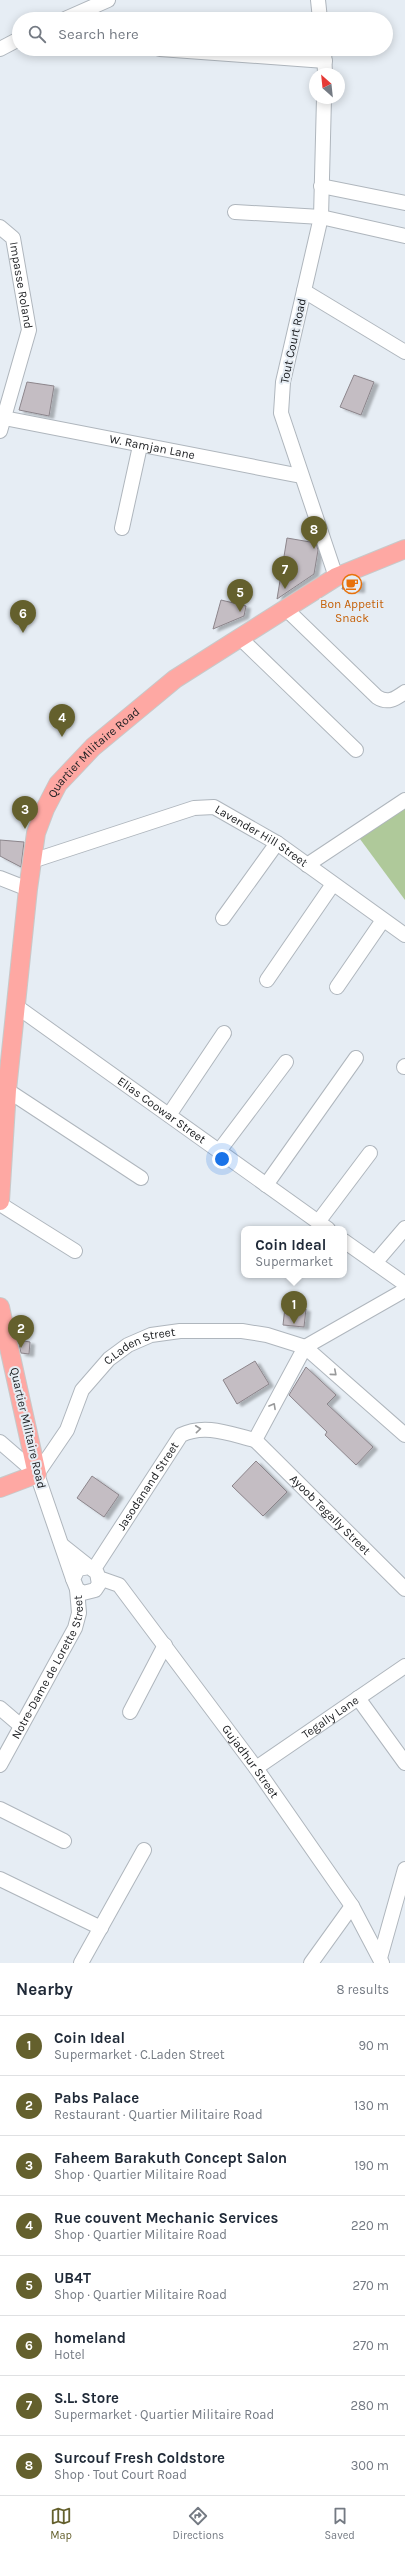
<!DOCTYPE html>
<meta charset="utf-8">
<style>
:root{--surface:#fff;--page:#f6f6f7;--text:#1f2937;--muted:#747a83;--line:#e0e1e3;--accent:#64602d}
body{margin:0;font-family:Karla,sans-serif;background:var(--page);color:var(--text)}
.compass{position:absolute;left:309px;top:68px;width:36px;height:36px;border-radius:50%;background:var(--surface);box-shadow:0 2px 10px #0003;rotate:333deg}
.you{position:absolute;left:222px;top:1159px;width:14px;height:14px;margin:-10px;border:3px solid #fff;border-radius:50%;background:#1a73e8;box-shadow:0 0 0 6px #1a73e833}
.badge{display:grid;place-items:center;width:26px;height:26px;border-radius:50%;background:var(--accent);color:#fff;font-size:13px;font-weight:700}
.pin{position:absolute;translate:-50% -33px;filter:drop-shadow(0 1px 2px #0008)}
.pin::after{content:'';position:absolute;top:21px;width:14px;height:12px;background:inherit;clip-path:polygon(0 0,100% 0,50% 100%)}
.popup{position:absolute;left:241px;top:1226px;width:106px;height:52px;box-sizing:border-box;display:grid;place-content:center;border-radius:8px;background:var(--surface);filter:drop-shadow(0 1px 3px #0005);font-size:13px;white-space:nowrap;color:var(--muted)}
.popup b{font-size:15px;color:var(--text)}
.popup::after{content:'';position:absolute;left:50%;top:100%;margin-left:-8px;border:8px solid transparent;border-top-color:var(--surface)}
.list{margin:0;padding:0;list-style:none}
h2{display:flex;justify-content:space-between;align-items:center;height:52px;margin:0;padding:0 16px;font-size:17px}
h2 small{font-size:13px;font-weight:400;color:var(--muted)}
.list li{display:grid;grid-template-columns:26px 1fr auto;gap:12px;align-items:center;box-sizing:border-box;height:60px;padding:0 16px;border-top:1px solid var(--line)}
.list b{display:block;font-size:15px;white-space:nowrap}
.list p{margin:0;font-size:13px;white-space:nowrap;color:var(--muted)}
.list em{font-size:13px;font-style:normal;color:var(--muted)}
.icon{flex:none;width:22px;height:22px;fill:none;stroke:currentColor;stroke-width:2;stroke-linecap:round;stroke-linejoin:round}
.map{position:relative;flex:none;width:405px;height:1963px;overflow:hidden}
.search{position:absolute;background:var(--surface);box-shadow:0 2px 10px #0003;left:12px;right:12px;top:12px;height:44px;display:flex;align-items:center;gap:10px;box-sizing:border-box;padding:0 14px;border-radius:22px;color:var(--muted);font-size:15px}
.sheet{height:532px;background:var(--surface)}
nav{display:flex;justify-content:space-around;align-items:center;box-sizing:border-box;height:56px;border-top:1px solid var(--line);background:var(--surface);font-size:11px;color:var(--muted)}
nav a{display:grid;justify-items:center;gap:2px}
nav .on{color:var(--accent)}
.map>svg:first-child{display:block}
.green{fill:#afc99a}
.building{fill:#c4bdc3;stroke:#8c858b;filter:url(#shadow)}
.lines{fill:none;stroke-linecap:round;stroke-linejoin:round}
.minor-casing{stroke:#afb6bd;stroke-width:16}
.major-casing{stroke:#c8c9c9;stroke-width:20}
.minor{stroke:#fff;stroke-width:14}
.major{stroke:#fea8a3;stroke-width:18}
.oneway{stroke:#98999a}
.labels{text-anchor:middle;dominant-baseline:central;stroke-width:4;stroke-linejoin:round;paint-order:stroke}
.street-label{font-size:12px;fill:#1a1c1f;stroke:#e6edf4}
.food-label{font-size:12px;fill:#c56008;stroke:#e6edf4}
</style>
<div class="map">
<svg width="405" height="1963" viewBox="0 0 405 1963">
<defs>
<filter id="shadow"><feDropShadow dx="4.5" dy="2.5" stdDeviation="1" flood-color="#0004"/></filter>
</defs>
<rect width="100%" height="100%" fill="#e6edf4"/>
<path class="green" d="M405,804V900L357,835Z"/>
<path class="building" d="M354,375L374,382L361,415L340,407Z
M27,382L54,386L49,416L19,410Z
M287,538L316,543L318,550L314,574L277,599Z
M360,579V590L342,589L343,586Z
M221,600L246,606L244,616L213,629Z
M0,840L24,842L21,867L0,856Z
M285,1307L306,1309L304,1327L283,1325Z
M18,1340L30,1342L29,1354L21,1353Z
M255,1361L269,1384L237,1404L223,1380Z
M306,1367L336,1395L327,1404L373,1447L356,1465L325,1435L327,1432L289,1395Z
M256,1461L287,1492L263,1516L232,1486Z
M92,1476L119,1495L104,1517L77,1498Z"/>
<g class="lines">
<g class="minor-casing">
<g id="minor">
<path d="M318,0L320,19"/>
<path d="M65,19L108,0"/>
<path d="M0,49L19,39"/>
<path d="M160,49L325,61"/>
<path d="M324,49L325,74"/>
<path d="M324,98L321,217L283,382L281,413L336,577"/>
<path d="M321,186L405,203"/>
<path d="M235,212L321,217L405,236"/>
<path id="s1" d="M0,227L13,238L29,330L0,431"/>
<path d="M304,291L405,352"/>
<path id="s2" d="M4,418L301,476"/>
<path d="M122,528L140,446"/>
<path d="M285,608L377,697C388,704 395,699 405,692"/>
<path d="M239,637L356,750"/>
<path id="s3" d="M32,861L194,808L214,807L277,843L405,935"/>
<path d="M307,865L405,800"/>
<path d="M0,878L28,889"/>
<path d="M223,918L277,843"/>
<path d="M267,980L333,884"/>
<path d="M337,987L383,920"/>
<path id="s4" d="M16,1006L328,1229"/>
<path d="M404,1067L405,1066"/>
<path d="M7,1090L141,1178"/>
<path d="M169,1115L224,1033"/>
<path d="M219,1151L286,1062"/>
<path d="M266,1185L356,1058"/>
<path d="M0,1204L75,1251"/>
<path d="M318,1222L370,1153"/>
<path d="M344,1241L405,1284"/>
<path d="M375,1263L405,1228"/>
<path d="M305,1347L405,1290"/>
<path id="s5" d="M255,1440L405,1589"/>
<path d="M255,1440L305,1347"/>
<path d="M0,1442L37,1474"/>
<path id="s6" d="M37,1474L67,1430L82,1390L109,1359L128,1345L151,1335L180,1331H242L267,1335L305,1347L405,1435"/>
<path d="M37,1474L73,1579"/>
<path d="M63,1546L97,1573L99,1584L95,1590L83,1593L77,1589L73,1579L78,1569L89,1567"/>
<path id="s7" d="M94,1569L181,1435C205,1423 230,1434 255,1440"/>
<path id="s8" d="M99,1578L119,1585L256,1768L352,1906L382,1963"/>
<path d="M358,1698L405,1763"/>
<path d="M0,1708L21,1726"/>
<path d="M130,1712L165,1645"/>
<path id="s9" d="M0,1765L75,1628L79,1613L77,1589"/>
<path id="s10" d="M256,1768L405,1666"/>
<path d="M0,1809L64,1841"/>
<path d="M0,1879L101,1928"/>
<path d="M380,1958L405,1869"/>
<path d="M81,1963L144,1850"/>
<path d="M311,1963L352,1906"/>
</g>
</g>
<g class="major-casing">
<g id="major">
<path id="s11" d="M0,1201L7,1090L28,889L36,833L45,809L58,784L93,747L175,679L336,577L405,549"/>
<path d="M0,1307L37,1474L0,1488"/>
</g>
</g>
<use href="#minor" class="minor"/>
<use href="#major" class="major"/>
</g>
<defs><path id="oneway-chevron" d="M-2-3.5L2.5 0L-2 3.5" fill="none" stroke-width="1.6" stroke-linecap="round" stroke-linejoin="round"/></defs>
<g class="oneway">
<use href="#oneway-chevron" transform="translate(334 1373) rotate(41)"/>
<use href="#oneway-chevron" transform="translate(273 1406) rotate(-61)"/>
<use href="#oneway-chevron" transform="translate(198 1429) rotate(-6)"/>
</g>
<defs>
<g id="cafe-ring" transform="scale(1)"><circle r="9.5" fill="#e6edf4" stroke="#e8710a" stroke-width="1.5"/><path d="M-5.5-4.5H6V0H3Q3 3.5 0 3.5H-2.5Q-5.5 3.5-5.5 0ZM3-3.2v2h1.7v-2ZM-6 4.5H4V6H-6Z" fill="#e8710a"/></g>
</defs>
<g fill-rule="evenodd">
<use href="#cafe-ring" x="352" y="584"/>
</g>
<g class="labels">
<g class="street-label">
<text stroke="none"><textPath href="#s1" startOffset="65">Impasse Roland</textPath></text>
<text transform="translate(293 341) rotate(-78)">Tout Court Road</text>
<text stroke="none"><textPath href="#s2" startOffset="151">W. Ramjan Lane</textPath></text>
<text stroke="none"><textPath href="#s11" startOffset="471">Quartier Militaire Road</textPath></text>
<text stroke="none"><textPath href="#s3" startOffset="246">Lavender Hill Street</textPath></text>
<text stroke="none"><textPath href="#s4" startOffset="179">Elias Coowar Street</textPath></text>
<text stroke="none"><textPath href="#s6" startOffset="171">C.Laden Street</textPath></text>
<text transform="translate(28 1428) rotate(77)">Quartier Militaire Road</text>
<text stroke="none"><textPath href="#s7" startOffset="99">Jasodanand Street</textPath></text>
<text stroke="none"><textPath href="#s5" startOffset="106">Ayoob Tegally Street</textPath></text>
<text stroke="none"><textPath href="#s9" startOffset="110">Notre-Dame de Lorette Street</textPath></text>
<text stroke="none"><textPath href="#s10" startOffset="90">Tegally Lane</textPath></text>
<text stroke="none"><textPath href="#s8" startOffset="241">Gujadhur Street</textPath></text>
</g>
<g class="food-label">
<text x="352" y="604">Bon Appetit<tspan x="352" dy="14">Snack</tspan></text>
</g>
</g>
</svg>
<svg class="compass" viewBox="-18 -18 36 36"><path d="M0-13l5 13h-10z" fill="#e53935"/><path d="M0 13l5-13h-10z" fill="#747a83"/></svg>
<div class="you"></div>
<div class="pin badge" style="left:294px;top:1324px">1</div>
<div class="popup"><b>Coin Ideal</b>Supermarket</div>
<div class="pin badge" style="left:21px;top:1348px">2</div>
<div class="pin badge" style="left:25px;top:829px">3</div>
<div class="pin badge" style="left:62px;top:737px">4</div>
<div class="pin badge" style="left:240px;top:612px">5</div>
<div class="pin badge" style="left:23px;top:633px">6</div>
<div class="pin badge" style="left:285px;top:589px">7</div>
<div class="pin badge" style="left:314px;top:549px">8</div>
<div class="search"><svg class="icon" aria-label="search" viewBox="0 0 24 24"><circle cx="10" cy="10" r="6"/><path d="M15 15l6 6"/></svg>Search here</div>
</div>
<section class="sheet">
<h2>Nearby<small>8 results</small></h2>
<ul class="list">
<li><span class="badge">1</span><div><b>Coin Ideal</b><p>Supermarket · C.Laden Street</p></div><em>90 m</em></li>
<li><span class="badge">2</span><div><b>Pabs Palace</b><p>Restaurant · Quartier Militaire Road</p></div><em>130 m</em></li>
<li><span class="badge">3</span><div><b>Faheem Barakuth Concept Salon</b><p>Shop · Quartier Militaire Road</p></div><em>190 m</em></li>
<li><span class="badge">4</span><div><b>Rue couvent Mechanic Services</b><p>Shop · Quartier Militaire Road</p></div><em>220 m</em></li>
<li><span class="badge">5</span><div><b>UB4T</b><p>Shop · Quartier Militaire Road</p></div><em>270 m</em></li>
<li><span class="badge">6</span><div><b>homeland</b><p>Hotel</p></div><em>270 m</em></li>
<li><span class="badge">7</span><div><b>S.L. Store</b><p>Supermarket · Quartier Militaire Road</p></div><em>280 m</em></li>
<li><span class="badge">8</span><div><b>Surcouf Fresh Coldstore</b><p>Shop · Tout Court Road</p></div><em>300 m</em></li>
</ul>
</section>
<nav>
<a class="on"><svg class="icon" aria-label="map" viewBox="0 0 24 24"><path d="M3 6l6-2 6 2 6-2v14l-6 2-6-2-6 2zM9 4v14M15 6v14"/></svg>Map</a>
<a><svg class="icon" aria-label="directions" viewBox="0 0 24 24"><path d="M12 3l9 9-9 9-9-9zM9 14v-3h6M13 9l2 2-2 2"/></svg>Directions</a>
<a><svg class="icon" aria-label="saved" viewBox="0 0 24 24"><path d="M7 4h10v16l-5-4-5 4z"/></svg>Saved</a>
</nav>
